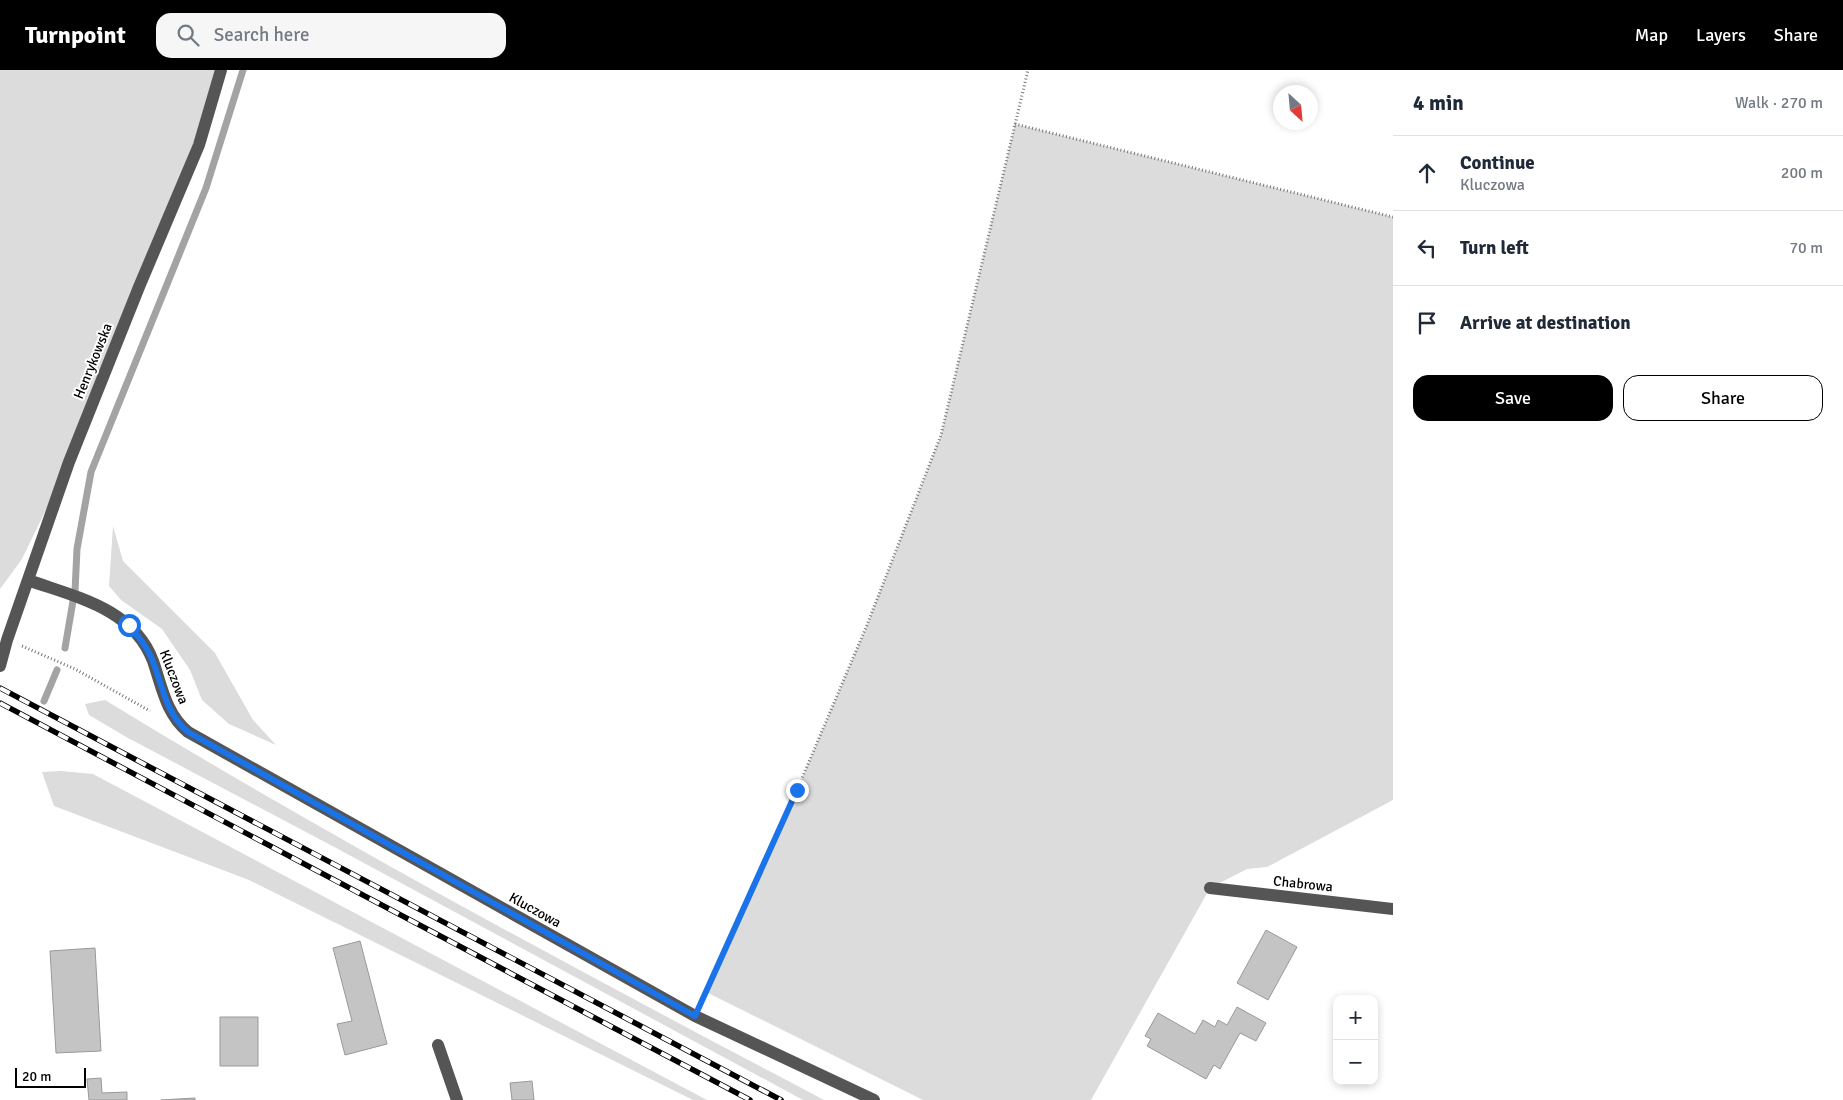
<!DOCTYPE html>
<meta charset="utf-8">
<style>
:root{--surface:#fff;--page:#f6f6f7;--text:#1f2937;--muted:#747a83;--line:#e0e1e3;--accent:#000}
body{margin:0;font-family:Signika,sans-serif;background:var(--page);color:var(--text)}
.controls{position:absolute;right:15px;bottom:15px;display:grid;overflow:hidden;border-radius:10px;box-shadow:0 2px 8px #0003}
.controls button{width:45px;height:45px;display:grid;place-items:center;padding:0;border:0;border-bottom:1px solid var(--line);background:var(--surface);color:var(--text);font:25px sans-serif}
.compass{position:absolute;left:1273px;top:15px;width:45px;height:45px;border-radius:50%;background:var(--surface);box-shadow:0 2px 8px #0003;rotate:154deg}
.scale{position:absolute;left:15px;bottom:12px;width:71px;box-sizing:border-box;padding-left:5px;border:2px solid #000;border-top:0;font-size:14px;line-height:18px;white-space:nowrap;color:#000;-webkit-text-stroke:4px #fff;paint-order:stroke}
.stop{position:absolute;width:15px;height:15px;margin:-11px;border:4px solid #1a73e8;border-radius:50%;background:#fff}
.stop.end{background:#1a73e8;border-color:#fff;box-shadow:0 1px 5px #0008}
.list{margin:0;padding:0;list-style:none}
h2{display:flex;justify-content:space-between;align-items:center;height:65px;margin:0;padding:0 20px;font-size:21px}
h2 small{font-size:16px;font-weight:400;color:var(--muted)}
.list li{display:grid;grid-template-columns:32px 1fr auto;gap:15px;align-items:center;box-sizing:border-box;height:75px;padding:0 20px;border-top:1px solid var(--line)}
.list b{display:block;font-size:19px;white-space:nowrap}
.list p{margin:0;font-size:16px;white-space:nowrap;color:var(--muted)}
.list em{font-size:16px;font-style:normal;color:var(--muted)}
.actions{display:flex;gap:10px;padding:15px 20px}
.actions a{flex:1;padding:11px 0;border:1px solid var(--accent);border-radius:15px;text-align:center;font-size:18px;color:var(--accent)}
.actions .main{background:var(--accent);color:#fff}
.icon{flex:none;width:28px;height:28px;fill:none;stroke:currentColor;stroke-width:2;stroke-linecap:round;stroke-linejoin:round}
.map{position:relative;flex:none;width:1393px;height:1030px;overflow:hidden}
header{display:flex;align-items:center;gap:30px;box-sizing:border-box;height:70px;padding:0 25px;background:var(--accent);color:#fff}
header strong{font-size:24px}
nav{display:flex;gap:28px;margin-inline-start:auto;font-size:18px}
.search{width:350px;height:45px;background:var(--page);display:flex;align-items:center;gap:12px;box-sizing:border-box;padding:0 18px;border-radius:15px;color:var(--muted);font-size:19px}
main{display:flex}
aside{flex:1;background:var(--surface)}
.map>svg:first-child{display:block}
.green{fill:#dcdcdc}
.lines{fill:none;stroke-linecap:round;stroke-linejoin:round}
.stream{stroke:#a3a3a3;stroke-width:7}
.building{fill:#c4c4c4;stroke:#999}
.path{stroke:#777;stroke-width:3;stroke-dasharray:1 2.5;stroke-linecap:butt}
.minor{stroke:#555;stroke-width:12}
.rail-casing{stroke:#000;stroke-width:5.5}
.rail{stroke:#fff;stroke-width:4;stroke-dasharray:11;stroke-linecap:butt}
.route{stroke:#1a73e8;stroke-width:6}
.labels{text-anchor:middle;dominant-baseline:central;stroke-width:4;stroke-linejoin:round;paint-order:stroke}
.street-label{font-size:14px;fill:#000;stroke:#fff}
</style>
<header>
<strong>Turnpoint</strong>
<div class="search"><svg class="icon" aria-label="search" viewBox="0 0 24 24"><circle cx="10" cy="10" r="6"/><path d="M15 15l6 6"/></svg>Search here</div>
<nav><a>Map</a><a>Layers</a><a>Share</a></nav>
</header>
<main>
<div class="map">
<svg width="1393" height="1030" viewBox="0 0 1393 1030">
<rect width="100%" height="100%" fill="#fff"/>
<path class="green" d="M0,0H221L219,8L69,392L22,489L0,519Z
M1015,54L1393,147V730L1267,797L1247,799L1210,818L1091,1030H923L706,922L797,720L867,555L941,365Z
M113,456L123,491L215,583L253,650L276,675L229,654L202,630L190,600L162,559L121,530L109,516Z
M105,630C339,773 581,902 824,1030H803L338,779L128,668L89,645L85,634Z
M61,701L93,704L707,1030H693L249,810L54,736L42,702Z"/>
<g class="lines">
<path class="stream" d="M75,521L77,479L91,402L206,118L243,0
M65,578L73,531
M44,631L57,600"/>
</g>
<path class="building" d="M1266,860L1297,877L1268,930L1237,913Z
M360,871L387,974L345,985L337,954L352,951L333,878Z
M95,878L101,981L56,983L50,881Z
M1237,937L1266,953L1256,971L1240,963L1220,999L1214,995L1206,1009L1147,976L1151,969L1145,966L1158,943L1195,964L1203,950L1215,957L1218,950L1227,955Z
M220,947H258V996H220Z
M101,1008L102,1023L127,1022V1030H89L87,1009Z
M532,1011L534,1030H512L510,1013Z
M195,1028V1030H161Z"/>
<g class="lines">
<path class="path" d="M1015,54L1393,147
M22,576L75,599L150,641
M702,931L797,720L867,555L941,365L1028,0"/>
<path class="minor" d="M28,510C75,527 133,538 153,591C162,617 166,644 188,662L695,946L874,1030
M0,596L7,570L69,392L139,217L199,75L221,0
M1210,818L1393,839
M438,975L457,1030"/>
<g class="rail-casing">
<path id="rail" d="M0,618L781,1030
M0,633L750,1030"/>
</g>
<use href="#rail" class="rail"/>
</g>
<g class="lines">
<path class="route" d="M129,555C137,565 146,575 151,587C163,614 164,642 188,662L695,946L797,720"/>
</g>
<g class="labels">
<g class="street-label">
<text transform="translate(93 291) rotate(-68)">Henrykowska</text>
<text transform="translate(174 607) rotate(69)">Kluczowa</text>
<text transform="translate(1303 814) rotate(6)">Chabrowa</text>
<text transform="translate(535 840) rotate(29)">Kluczowa</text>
</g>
</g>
</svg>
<div class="controls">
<button>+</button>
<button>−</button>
</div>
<svg class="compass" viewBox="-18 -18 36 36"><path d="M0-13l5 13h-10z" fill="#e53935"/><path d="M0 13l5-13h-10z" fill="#747a83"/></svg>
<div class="scale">20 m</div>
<div class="stop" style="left:129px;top:555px"></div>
<div class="stop end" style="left:797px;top:720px"></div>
</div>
<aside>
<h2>4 min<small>Walk · 270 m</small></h2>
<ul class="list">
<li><svg class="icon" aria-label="ahead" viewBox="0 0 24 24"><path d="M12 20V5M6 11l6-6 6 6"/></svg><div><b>Continue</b><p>Kluczowa</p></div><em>200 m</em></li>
<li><svg class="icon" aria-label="left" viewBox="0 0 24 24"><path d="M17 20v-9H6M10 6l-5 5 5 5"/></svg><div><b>Turn left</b></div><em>70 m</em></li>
<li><svg class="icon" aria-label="arrive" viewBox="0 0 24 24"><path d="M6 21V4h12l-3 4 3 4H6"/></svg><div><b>Arrive at destination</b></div></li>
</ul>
<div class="actions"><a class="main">Save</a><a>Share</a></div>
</aside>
</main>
